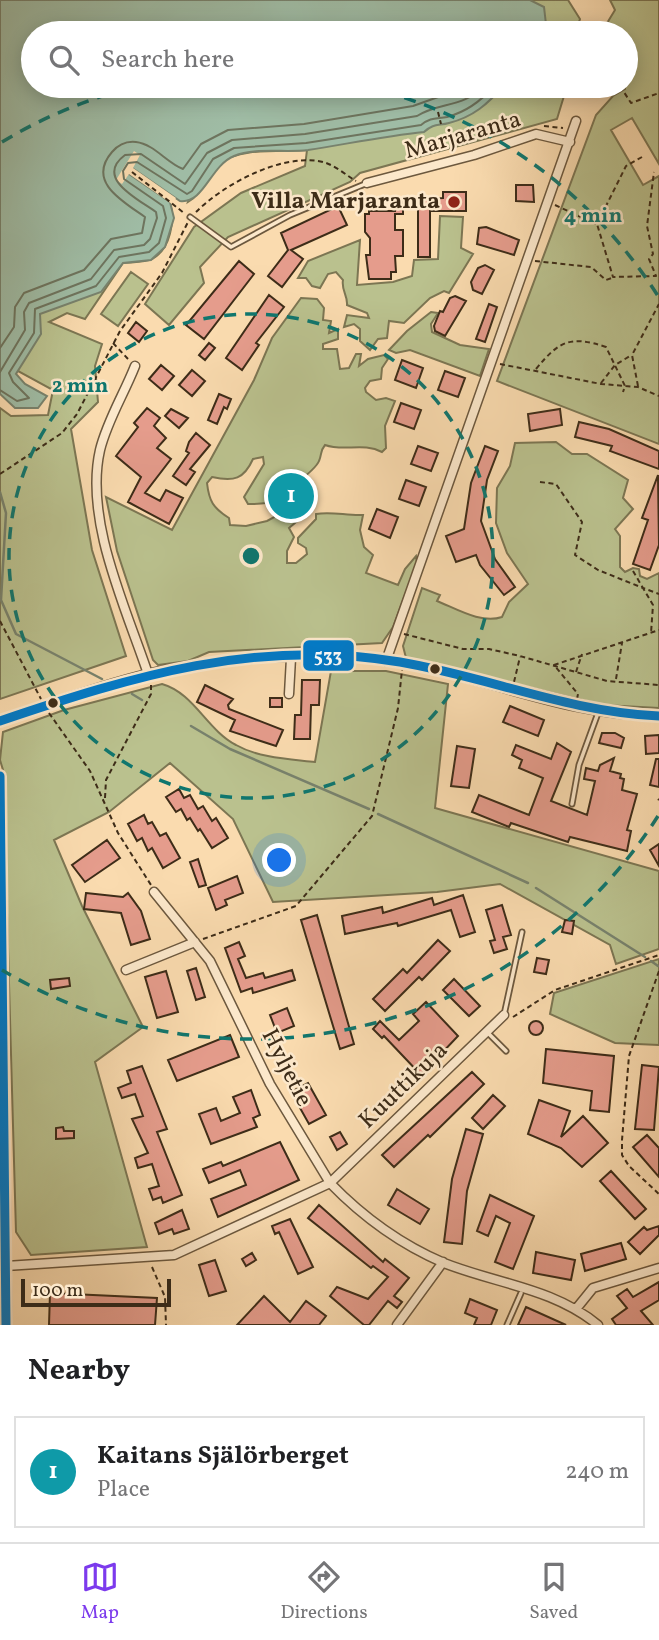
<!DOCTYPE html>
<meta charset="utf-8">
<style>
:root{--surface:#fff;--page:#f2f2f2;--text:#202124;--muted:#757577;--line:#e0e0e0;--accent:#7c3aed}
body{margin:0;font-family:Vollkorn,serif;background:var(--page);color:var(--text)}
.scale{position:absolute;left:21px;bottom:18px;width:150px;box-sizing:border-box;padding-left:7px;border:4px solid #3d2c18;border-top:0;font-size:19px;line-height:24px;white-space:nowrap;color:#3d2c18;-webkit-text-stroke:5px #fce8cb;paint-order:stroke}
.you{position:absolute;left:280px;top:861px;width:24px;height:24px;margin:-18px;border:5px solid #fff;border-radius:50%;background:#1a73e8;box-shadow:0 0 0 10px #1a73e833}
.badge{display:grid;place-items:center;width:46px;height:46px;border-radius:50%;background:var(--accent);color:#fff;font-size:23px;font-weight:700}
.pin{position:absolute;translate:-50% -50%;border:4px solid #fff;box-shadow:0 2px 7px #0006}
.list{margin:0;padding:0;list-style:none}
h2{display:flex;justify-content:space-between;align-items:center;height:91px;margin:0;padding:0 28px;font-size:30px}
h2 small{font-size:23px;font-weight:400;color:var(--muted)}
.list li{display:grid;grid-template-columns:46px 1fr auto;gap:21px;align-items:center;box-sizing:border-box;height:112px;margin:0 14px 14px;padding:0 14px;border:2px solid var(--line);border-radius:0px}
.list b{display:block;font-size:26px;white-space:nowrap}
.list p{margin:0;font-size:23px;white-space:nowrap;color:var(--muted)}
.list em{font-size:23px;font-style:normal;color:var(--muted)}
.icon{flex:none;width:38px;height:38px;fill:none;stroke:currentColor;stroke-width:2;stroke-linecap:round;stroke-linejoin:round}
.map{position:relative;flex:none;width:659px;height:1325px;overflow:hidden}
.search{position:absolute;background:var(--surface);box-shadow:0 4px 18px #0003;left:21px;right:21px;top:21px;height:77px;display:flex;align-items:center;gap:18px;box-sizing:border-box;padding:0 24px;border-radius:38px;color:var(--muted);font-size:26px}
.sheet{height:217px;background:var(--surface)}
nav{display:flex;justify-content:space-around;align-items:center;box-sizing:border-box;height:98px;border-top:2px solid var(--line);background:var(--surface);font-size:19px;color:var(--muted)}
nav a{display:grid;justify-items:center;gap:4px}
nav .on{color:var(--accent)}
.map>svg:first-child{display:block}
.green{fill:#bac18e;stroke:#7c7653;stroke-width:2}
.water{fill:#9fbca5;stroke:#78826d;stroke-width:2}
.pier{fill:#fadbaf}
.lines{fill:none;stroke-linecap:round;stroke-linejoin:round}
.shore{stroke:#6e745e;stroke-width:2}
.stream{stroke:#78826d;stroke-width:2.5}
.building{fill:#e59c8c;stroke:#3d2c18;stroke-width:2}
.service-casing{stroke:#6c583e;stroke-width:7}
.minor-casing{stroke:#6c583e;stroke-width:11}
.tertiary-casing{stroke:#6c583e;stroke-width:13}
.path{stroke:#3d2c18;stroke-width:2;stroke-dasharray:5 3.5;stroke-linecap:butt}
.service{stroke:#fce8cb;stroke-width:3.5}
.minor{stroke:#fce8cb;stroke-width:8}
.tertiary{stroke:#fce8cb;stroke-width:10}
.bus-1-casing{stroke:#fce8cb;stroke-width:14}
.bus-1{stroke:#007ac9;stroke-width:9}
.ring{fill:none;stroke:#0f766e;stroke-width:3.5;stroke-dasharray:12 9}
.poi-dot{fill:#8f2418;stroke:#fce8cb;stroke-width:2.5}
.bus-dot{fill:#3d2c18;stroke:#fce8cb;stroke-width:2.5}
.labels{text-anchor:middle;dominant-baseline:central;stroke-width:5;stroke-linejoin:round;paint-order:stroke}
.street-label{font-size:24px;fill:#3d2c18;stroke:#fce8cb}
.poi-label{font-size:24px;font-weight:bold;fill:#3d2c18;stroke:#fce8cb;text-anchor:end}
.centre{fill:#0f766e;stroke:#fce8cb;stroke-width:3.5}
.ring-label{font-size:21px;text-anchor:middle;font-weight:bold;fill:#0f766e;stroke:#fce8cb;stroke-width:5;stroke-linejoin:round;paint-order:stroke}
.line-badge{stroke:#fce8cb;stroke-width:2.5}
.badge-label{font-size:19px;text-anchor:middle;font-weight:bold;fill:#fff}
</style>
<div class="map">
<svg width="659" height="1325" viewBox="0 0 659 1325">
<rect width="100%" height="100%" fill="#fadbaf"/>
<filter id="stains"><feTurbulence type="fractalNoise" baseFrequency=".00286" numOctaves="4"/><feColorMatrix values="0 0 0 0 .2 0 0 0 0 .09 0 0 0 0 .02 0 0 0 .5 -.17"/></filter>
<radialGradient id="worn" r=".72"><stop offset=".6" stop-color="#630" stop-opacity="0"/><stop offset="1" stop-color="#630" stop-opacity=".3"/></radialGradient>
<path class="green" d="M470,0H568L580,19L575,33H487Z
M610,0H659V164L632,118L611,130L643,185L659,176V444L497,381L596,115L613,96L625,89L626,33H601L615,10Z
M231,86H567L557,119L360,173L350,182L228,237L200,267L204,283L169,325L145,304L194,227L241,193L305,166L307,150C281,152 240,147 219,164C206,174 204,193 188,202Z
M170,202C175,220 171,249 152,259C145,263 131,262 123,263L85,319L67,313L49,322L102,344L95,366L98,402L71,429L92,550L126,656L0,699V408L11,416L48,415L53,390L16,370L24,314Z
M440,216L463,217L461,248L473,254L449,293L444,291L430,298L404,323L389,321L387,338L378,339L370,350L360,341V329L354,324L344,327L347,315L369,318L367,313L347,305C348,296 341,290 343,280L336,272L328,274L320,288L312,286L306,278H298L308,261L360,240L357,285L393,282L412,276L414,260L438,259Z
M131,272L148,284L118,326L101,314Z
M301,298L317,299L324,308L323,320L331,321L329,333L338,329V339L323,344V349H337L340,369L349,368L356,354H361L359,366L368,359L384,355L388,359L382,368L381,379L370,381L365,388L366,392L376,400L386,398L395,401L385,426L386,448L382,452C363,442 344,452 325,445C320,451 322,454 319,461C315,471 277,499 266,503C261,504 253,504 248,504L244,497L264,464L263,457L253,459C244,479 234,482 212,477L207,483C209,501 213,508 229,518L230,525L246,526L267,521L302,502L307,506L308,512L289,528L294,537L287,551V563H296L307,554L306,548L298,543V538L316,519V514C332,511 347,516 363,515L360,530L364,547L373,555L366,573L398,585L405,569L416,556L417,563L393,627L382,643L209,652L188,661L158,665L153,660L117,551L106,497L172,530L254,380L272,338Z
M431,312L438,313L431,324L432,332L460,345L489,349L480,376L410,350L396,353L389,350L407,331Z
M556,442L572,454H587L628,480L623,498L633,509L615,529L620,536V567L625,572L633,568L639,569L640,576L647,579L659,573V708L603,705L406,658L403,646L422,588L440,595L437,601C457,609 481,624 502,617L509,602L528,584L507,553L496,523L497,488L510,466L515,443Z
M331,671H386L448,684L435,808L659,871V949L616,964L610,945L500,884L437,892L273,902L233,819L170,763L109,812L54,840L82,906L143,1027L95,1062L147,1247L31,1255L16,1232L3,770L0,760L3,732L64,710L162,684C194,693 207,730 236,745C259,758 289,759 315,762Z
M659,959V1045L615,1043L550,1014L554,993Z"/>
<path class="water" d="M0,0H530L544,7L547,33H33V86H503C488,104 473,117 449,123C438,126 434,123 424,132C385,136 347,144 308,150C285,153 255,147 234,156C210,166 204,204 180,201L132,168L129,174L170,202L174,218L165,247L151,260L123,263L101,292L40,314L41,334L16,374L25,384L47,396L38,408H15L0,394Z"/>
<path class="pier" d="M134,151L140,155L133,168L176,198L172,204L129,174L122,184L116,180Z"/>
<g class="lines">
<path class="shore" d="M0,348L14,327L15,307L24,293L84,270L111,239L142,233L145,217C124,202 86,182 112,152C118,145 127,141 136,142C154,144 167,163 183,169L201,144L228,130L304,124L413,106L469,86
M0,372L25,330L24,312L29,303L91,279L114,250L144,245L150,239L157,218L156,212C138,199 94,178 125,155L141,154L185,184L207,153L232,140L305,134L417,116C438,102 464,108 483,86
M0,390L17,401L29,398L13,382L9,373L34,333L35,309L96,286L119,257L149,252L159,243L166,218L163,206L124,179L123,171L128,163L137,162L187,194L192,191L213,159L234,148L306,143L421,125C431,117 436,119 447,117C466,112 482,100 494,86"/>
<path class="stream" d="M0,492L6,513L1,600L16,634L102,679
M132,694L142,700
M191,726L230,749L369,809
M378,814L528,883
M536,888L645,957
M651,961L658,966"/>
</g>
<path class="building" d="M516,185H533L534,202L516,201Z
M443,192H466V211H430V257H418V199L443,198Z
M395,198H403V214H395V230H403V256H395L396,272H391V279H369L366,255H370V238L365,232V214H369V211H395Z
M338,206L347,225L291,250L303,259L282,287L268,276L288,250L281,233Z
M486,227L519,240L514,255L477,244L479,228Z
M239,261L254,274L204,339L186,325Z
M485,265L494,270L482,294L473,290L471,282L478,268Z
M269,295L284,307L256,343L259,345L242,370L226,358Z
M455,296L466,301L445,336L435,331L434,326L440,311L443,312L450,298Z
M489,304L497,307L485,342L476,339Z
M136,322L147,331L139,342L128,333Z
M209,343L215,348L205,360L199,355Z
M402,360L423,368L416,388L395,380Z
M161,365L174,376L162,390L149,379Z
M192,370L205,381L192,396L179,385Z
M445,371L465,378L458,397L438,390Z
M219,394L231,399L227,409L224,407L217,424L208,420Z
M401,403L421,410L414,429L394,422Z
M147,408L160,418L154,426L166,438L157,448L171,459L145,493L160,501L166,490L183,498L169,524L128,502L141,477L116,456L138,427L134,423Z
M171,409L188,418L179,428L165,416Z
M560,409L562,425L530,431L528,414Z
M579,422L609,429L659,451V469L610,451L612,446L575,437Z
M196,433L210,445L190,469L195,472L186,485L173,476L189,453L186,451L189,442Z
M418,446L438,453L431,471L411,464Z
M485,446L498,451L487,480L481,521L495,559L515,587L504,595L480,565L476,555L456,562L446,536L464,529L471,483Z
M658,475L659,545L650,570L633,564L648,520L642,518Z
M406,480L426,487L419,506L399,499Z
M377,509L398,517L390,538L369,529Z
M302,680H320L319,705H311L310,739H294L295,715H301Z
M205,685L233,699L228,705L229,709L283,730L276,746L230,731L235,720L197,702Z
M270,698H282V707H270Z
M510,706L544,720L538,736L503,722Z
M602,733H615L624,738L621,748L599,743Z
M659,735V753L646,754L645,736Z
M557,743L571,752L551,801L587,815L595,781L584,779L586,768L598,771L600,765L614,758L610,771L621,774L620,778L624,779L622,790L637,794L627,830L631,831L627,851L570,837L568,842L511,823L509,827L472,812L479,795L529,815L543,778L519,768L522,760L512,755L516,745L551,759Z
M457,746L475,749L469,788L451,786Z
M656,759H659V787L650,785Z
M179,789L184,798L190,795L198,809L203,806L212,821L216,818L228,838L212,848L200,829L198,831L190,818L187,820L181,809L176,812L166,797Z
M144,815L148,824L152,822L160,836L166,833L180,858L163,868L152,848L148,851L142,838L137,841L128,824Z
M107,840L120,858L85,882L72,865Z
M659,844V866L650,850Z
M198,859L206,885L199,887L190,862Z
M237,876L243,893L225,900L227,905L216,910L208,888Z
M86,893L123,897L128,893L141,911L150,939L131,945L121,913L84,909Z
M463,895L475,932L460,937L451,910L398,926L397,923L345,934L342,916L382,907L383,913L432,898L434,905Z
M502,905L511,935L503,937L507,949L494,953L490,941L495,940L486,910Z
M317,915L354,1044L340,1049L301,920Z
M565,920L574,921L572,934L562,932Z
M438,940L450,951L422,980L419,977L385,1011L373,999L403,969L407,973Z
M239,942L245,956L238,959L246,978L263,973L265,978L292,970L295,980L253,993L252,988L241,992L225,948Z
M537,958L549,960L546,974L534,972Z
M196,968L205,997L196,1000L187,971Z
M166,971L178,1012L157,1018L145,977Z
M69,978L70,986L51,989L50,980Z
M454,979L480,1006L469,1016L443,990Z
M426,1002L458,1036L421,1075L384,1036L382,1038L373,1029L380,1021L399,1040L419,1021L413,1014Z
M287,1008L294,1026L277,1033L270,1015Z
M529 1028a7 7 0 1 1 14 0a7 7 0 1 1-14 0Z
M230,1035L239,1057L177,1081L168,1060Z
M546,1049L614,1056L609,1112L590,1110L592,1091L543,1083Z
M642,1065L659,1067L654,1130L635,1129Z
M142,1066L167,1129L157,1132L182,1195L163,1203L161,1197L153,1200L149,1189L159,1186L152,1164L138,1168L135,1158L148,1153L132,1119L143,1116L135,1094L122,1098L118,1088L131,1083L127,1071Z
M472,1072L484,1084L430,1137L428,1135L394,1167L382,1155Z
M308,1083L326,1115L309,1124L291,1092Z
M251,1090L260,1115L253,1118L257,1127L211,1144L199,1114L216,1108L221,1121L240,1113L233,1097Z
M493,1095L505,1106L483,1129L472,1118Z
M539,1100L570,1111L561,1137L583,1116L608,1143L582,1167L561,1148L528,1134Z
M63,1127L64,1131H74V1138L56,1139V1128Z
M466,1129L483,1134L467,1191L462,1244L444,1242L452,1179Z
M340,1132L347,1144L337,1150L330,1137Z
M647,1135L659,1148V1177L633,1147Z
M280,1142L299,1180L218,1217L211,1199L246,1185L240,1170L209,1183L203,1169L221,1162L223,1166Z
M611,1171L646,1209L635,1219L600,1181Z
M397,1189L429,1209L420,1224L388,1205Z
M490,1195L534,1216L513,1269L495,1262L510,1223L496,1216L488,1236L477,1231Z
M319,1205L383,1262L385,1259L409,1278L394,1296L402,1302L397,1308L388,1301L369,1325H364L330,1296L337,1287L368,1299L388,1277L373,1266L371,1268L308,1218Z
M182,1210L189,1229L174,1234L172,1229L159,1234L155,1223Z
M290,1219L313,1267L298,1274L279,1232L275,1234L272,1226Z
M659,1226V1235L640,1254L628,1242L644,1227L647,1230Z
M621,1243L626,1259L585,1271L581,1254Z
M536,1252L575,1260L571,1280L533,1273Z
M252,1253L256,1260L246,1266L242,1259Z
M215,1260L226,1291L209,1296L199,1265Z
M659,1282V1300L641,1311L653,1325H616L612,1319L627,1308L617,1296L627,1289L633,1297Z
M50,1293L157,1298L155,1325H49Z
M264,1296L290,1322L306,1301L326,1316L319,1325H237Z
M470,1299L497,1310L491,1325H474L477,1318L465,1313Z
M526,1307L566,1325H518Z"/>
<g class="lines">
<g class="service-casing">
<path id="service" d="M190,217L231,247L290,215L365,184
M572,804L579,765L598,713
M504,1015L522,932
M488,1033L506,1051
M507,1325L521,1293"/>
</g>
<g class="minor-casing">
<path id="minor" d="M367,183L474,155L536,134L570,142
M135,366C124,394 107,421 100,450C84,520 126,608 148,674
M386,661L576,121
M289,694L291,658
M0,721C48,705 97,686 147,674C217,657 329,650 400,662C486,677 571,717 659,716
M154,892L210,961L270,1084L330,1183C362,1216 402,1245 444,1263C497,1284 553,1288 598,1325
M126,970L195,942
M6,1266L174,1255L330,1183L504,1015
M576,1309L593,1288L659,1268
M397,1325L443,1262"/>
</g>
<g class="tertiary-casing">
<path id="tertiary" d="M0,776L6,1325"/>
</g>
<path class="path" d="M620,86L631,103L659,93
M438,112L441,124
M544,126L563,128
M642,157L626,166L597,224L613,277L656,276L649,259L653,254L647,226L654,172
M132,172L184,213
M555,205L596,224
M196,212C223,185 278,155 318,161C333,163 344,174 356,181
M535,261L591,267L606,280L612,278
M113,343L128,359
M500,364L601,384L638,387L659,396
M536,369C559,341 570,335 606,347L625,386L623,392
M601,383L615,365L630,356
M638,386L632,355L659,304
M0,474L62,433L77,414L120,331L162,273L188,222
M540,482L556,484L582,522L575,555L598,570L643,588L653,605L651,633
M633,571L643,588L659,594
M0,621L41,699
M404,634L463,649H489L520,656L607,681L659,685
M576,672L582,654
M616,679L622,643
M514,682L520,657
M577,699L578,694L554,665L659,630
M49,713L90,771L118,833L151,885
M105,798L106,780L151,694V681
M658,799L659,800
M203,939L296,906L372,816L398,708L402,670
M659,971L629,1056L622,1140V1155L629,1166L659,1194
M513,1017L555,990L659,955
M152,1267L165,1297L166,1325"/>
<use href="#service" class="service"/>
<use href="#minor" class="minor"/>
<use href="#tertiary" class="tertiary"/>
<g class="bus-1-casing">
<path id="bus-1" d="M0,721C133,676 257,638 400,662C488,677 569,712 659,716
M0,776L6,1325"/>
</g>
<use href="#bus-1" class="bus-1"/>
</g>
<g class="ring">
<circle cx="251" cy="556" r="242"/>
<path d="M658 816A483 483 0 0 1 2 970M2 142A483 483 0 0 1 138 86M364 86A483 483 0 0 1 658 296"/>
</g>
<circle class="poi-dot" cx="454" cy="202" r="7"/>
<g class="bus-dot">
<circle cx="435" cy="669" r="6"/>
<circle cx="53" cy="703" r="6"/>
</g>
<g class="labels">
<g class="street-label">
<text transform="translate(463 136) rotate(-16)">Marjaranta</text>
<text transform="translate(286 1068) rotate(63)">Hyljetie</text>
<text transform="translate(404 1086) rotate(-44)">Kuuttikuja</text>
</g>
<g class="poi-label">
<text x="440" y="202">Villa Marjaranta</text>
</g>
</g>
<circle cx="251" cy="556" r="10" class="centre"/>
<g class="ring-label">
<text x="593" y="222">4 min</text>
<text x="80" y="392">2 min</text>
</g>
<rect class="line-badge" x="302" y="639" width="53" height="33" rx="7" fill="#007ac9"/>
<g class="badge-label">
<text x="328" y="662">533</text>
</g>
<rect width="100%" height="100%" filter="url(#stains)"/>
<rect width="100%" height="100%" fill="url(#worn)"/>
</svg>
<div class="scale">100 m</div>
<div class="you"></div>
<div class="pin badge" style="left:291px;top:496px;background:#0f9aa8">1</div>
<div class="search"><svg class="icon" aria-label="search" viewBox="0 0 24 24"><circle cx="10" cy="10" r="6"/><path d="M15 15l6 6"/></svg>Search here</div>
</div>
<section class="sheet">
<h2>Nearby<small></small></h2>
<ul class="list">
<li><span class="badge" style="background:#0f9aa8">1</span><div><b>Kaitans Själörberget</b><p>Place</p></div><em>240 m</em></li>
</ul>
</section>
<nav>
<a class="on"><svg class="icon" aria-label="map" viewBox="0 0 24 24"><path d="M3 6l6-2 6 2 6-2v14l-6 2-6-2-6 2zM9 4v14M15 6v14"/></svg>Map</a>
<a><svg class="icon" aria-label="directions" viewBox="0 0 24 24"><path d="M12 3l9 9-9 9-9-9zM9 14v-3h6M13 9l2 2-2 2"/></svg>Directions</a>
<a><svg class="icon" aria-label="saved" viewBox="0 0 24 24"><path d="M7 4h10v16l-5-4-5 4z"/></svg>Saved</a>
</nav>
